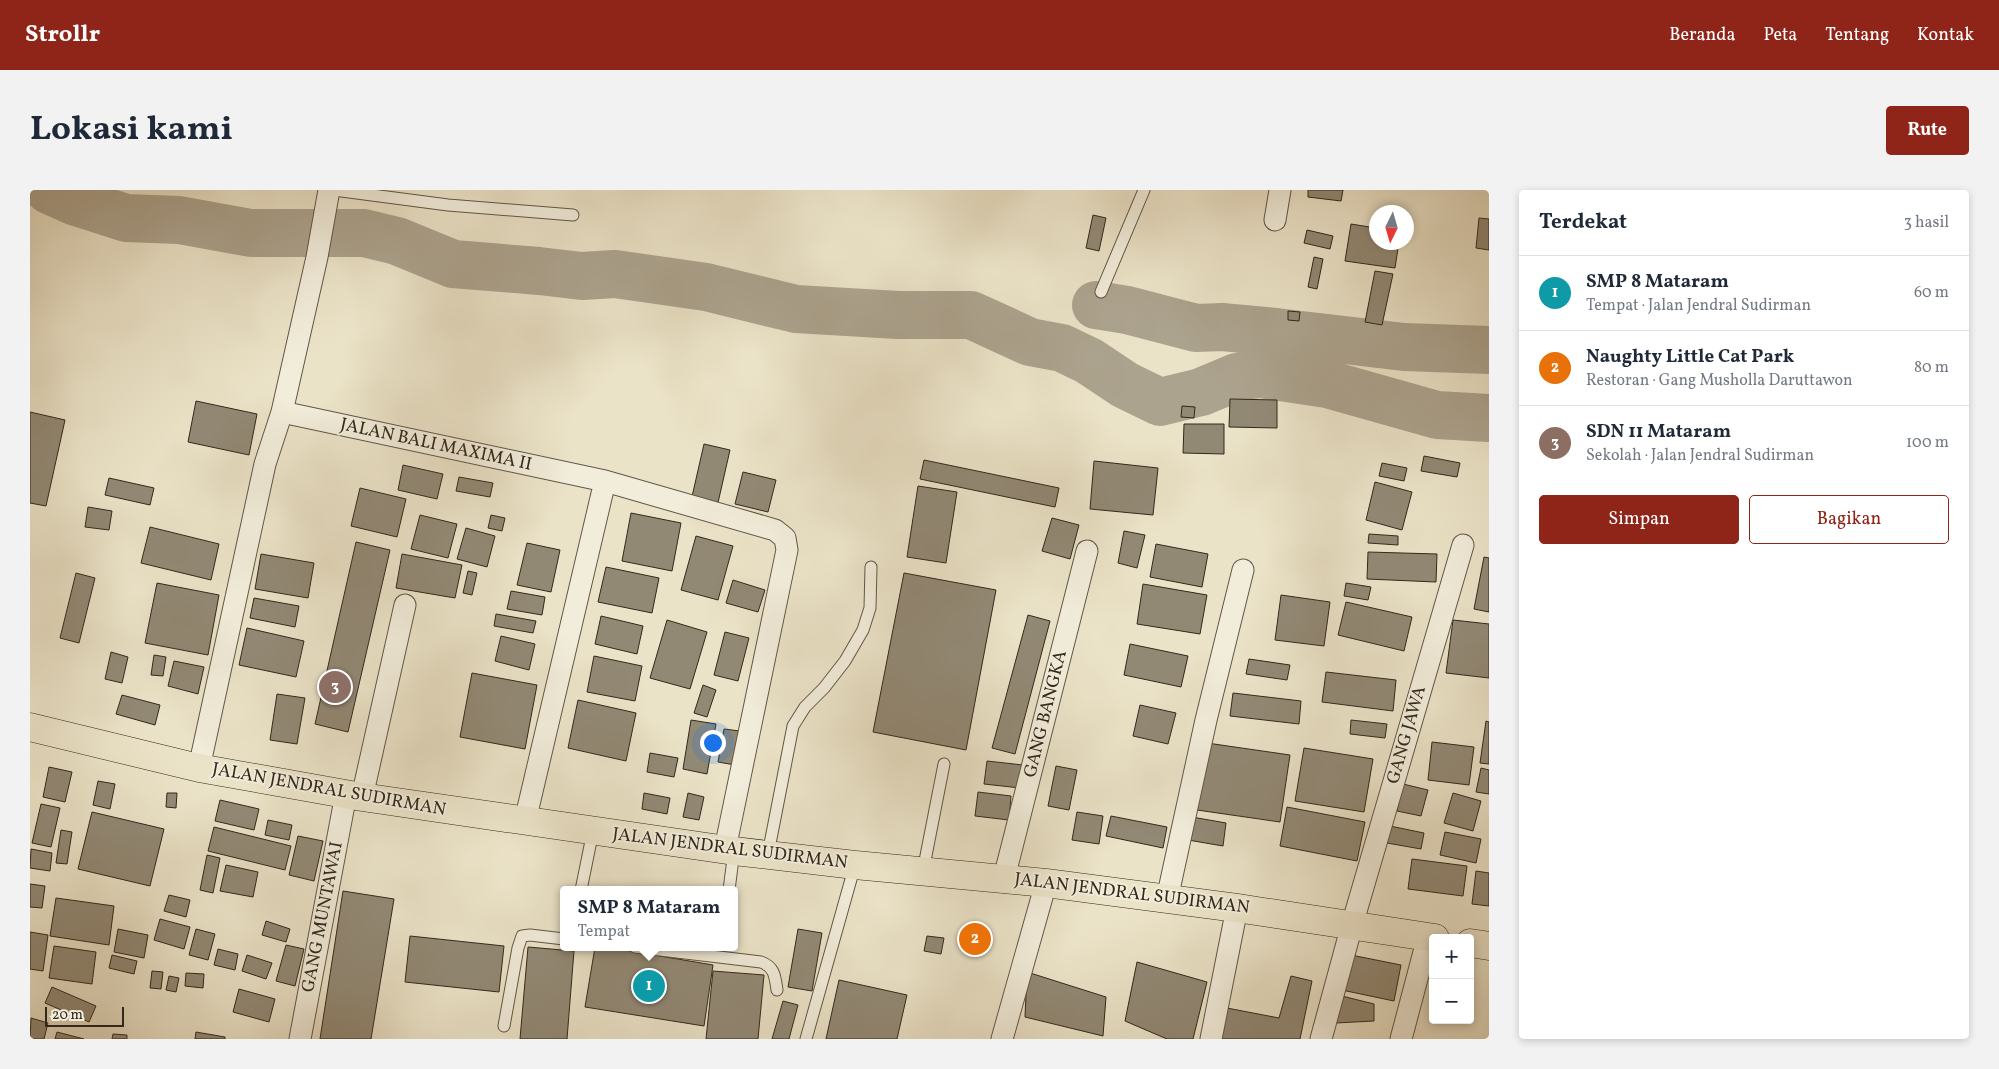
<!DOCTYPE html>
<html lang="id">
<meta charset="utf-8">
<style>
:root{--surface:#fff;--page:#f2f2f3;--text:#1f2937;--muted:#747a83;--line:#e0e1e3;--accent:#8f2418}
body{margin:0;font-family:Vollkorn,serif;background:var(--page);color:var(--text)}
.controls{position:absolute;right:15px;bottom:15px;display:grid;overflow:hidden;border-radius:5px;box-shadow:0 2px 8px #0003}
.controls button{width:45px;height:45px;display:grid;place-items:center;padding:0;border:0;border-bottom:1px solid var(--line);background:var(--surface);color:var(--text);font:25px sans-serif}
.compass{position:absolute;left:1339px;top:15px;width:45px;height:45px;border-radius:50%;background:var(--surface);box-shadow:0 2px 8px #0003;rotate:185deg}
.scale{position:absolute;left:15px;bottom:12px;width:79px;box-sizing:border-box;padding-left:5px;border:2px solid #32281c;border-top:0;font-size:14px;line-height:18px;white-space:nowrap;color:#32281c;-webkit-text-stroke:4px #f2eddb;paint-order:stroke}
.you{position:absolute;left:682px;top:552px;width:18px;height:18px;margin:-12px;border:4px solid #fff;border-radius:50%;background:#1a73e8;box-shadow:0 0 0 8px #1a73e833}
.badge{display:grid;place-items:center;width:32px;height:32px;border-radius:50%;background:var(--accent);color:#fff;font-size:16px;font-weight:700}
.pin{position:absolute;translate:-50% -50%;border:2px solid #fff;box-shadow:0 1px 5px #0006}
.popup{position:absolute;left:530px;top:696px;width:178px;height:65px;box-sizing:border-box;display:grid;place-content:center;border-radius:5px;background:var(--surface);filter:drop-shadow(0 1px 4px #0005);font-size:16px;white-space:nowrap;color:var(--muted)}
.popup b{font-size:19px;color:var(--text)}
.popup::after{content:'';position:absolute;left:50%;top:100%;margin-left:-10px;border:10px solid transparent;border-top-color:var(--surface)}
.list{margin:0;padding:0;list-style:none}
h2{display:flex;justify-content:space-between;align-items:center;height:65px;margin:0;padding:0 20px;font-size:21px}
h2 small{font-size:16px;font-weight:400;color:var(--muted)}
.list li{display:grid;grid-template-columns:32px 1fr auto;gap:15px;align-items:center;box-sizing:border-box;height:75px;padding:0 20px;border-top:1px solid var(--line)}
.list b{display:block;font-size:19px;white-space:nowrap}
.list p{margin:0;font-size:16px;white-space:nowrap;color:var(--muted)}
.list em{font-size:16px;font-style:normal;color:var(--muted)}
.actions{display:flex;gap:10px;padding:15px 20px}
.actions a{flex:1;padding:11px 0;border:1px solid var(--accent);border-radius:5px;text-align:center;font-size:18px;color:var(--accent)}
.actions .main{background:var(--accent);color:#fff}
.map{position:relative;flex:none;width:1459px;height:849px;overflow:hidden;border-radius:5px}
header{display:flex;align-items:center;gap:30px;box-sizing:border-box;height:70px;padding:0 25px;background:var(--accent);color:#fff}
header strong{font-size:24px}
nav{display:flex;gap:28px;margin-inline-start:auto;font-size:18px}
.intro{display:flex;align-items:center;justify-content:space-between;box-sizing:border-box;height:120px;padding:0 30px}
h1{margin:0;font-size:35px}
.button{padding:12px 22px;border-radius:5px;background:var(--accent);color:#fff;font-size:18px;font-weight:700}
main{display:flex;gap:30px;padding:0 30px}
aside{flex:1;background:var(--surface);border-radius:5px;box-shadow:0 2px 8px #0003}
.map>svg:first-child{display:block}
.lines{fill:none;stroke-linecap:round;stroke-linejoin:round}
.river{stroke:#aca38e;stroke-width:48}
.building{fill:#928975;stroke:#32281c}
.service-casing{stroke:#605747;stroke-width:13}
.minor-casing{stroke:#605747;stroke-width:23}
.trunk-casing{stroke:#32281c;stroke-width:29}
.service{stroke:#f2eddb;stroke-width:11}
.minor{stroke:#f2eddb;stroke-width:21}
.trunk{stroke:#ebe3c8;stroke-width:28}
.labels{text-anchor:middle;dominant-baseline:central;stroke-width:4;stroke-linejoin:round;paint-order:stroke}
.street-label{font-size:18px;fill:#32281c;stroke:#f2eddb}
</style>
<header>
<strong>Strollr</strong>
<nav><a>Beranda</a><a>Peta</a><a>Tentang</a><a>Kontak</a></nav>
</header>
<div class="intro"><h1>Lokasi kami</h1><a class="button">Rute</a></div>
<main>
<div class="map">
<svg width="1459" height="849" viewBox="0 0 1459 849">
<rect width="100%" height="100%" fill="#ebe3c8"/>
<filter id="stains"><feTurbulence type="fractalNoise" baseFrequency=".004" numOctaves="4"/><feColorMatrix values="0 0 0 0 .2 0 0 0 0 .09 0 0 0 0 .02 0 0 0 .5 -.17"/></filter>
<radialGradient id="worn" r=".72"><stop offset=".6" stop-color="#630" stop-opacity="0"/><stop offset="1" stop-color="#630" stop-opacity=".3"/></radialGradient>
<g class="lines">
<path class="river" d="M19,0L46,12L96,28L149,30L221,43H334L367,51L423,74L509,81L552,86L585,84L676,97L766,119L868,125H941L1000,152L1032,158L1059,171L1095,195L1130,212L1171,202L1207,187L1230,184L1297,194L1407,225L1459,228
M1066,115L1097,120L1166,138L1192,137L1246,142L1374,157L1459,160"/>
</g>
<path class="building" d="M1278,0H1313L1311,11L1278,7Z
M1063,25L1076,28L1069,61L1056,58Z
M1449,28L1459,29V60L1446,58Z
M1321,34L1346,38V52H1369L1365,78L1315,71Z
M1277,40L1303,46L1300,59L1274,53Z
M1284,67L1293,69L1287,99L1278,97Z
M1345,81L1363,84L1352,135L1335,132Z
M1258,121L1270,122L1269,131L1258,130Z
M1200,209L1247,210V238L1199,237Z
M166,211L227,224L219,265L158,252Z
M1152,216L1165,217L1164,228L1151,227Z
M0,222L35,230L16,316L0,313Z
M1154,234H1194V264L1153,263Z
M674,254L700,260L687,317L661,311Z
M1394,266L1430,273L1427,287L1391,281Z
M894,270L1029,298L1025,317L890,289Z
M1064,271L1128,278L1123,325L1060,319Z
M1352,273L1377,278L1374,291L1349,286Z
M373,275L413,284L407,309L368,300Z
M713,282L746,290L738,322L705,314Z
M429,287L463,293L460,307L426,301Z
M79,288L124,298L120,315L75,305Z
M1345,292L1382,302L1372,340L1336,330Z
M888,296L927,302L916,373L877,367Z
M330,298L376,309L367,347L321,336Z
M58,317L82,321L79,340L55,337Z
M601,323L651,333L642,381L592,371Z
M390,325L427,334L418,368L381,359Z
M461,325L475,328L472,341L458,338Z
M1022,328L1049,335L1040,369L1012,361Z
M120,337L189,354L181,390L111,373Z
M436,338L465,346L457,377L427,369Z
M1094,341L1115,345L1107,378L1088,373Z
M1339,344L1368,346V355L1338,353Z
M666,346L703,356L688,410L651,400Z
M326,352L360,360L318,542L285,534Z
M497,353L530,360L521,402L487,395Z
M1126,354L1178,364L1172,397L1120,387Z
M1338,362L1407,364L1406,392L1337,389Z
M231,364L284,373L278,408L225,399Z
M372,364L432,375L425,408L366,398Z
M1454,367L1459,368V422L1444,419Z
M576,377L629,388L622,423L568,412Z
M438,381L447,383L442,405L433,403Z
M46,383L65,388L49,453L30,448Z
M874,383L966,400L936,560L843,542Z
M703,390L735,400L728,422L696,413Z
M127,393L189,405L178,465L115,453Z
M1316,393L1341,397L1338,410L1314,406Z
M1113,394L1177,405L1170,444L1107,434Z
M481,401L515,407L512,425L477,419Z
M1251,405L1300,412L1294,456L1245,450Z
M224,408L269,416L265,437L220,428Z
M1316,412L1382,427L1374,461L1308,445Z
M466,424L506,431L503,443L464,436Z
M998,425L1020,431L985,564L962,558Z
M571,426L613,436L607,464L565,454Z
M637,430L677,442L660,499L620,488Z
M1423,430L1459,434V488L1416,483Z
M217,438L274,451L266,487L209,475Z
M695,442L719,448L708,491L684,485Z
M471,446L505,454L499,480L465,471Z
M1100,454L1158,466L1151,497L1094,485Z
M81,462L98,467L92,493L75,489Z
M124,465L136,467L133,486L121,485Z
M564,466L612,476L605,511L557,502Z
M1219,469L1260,475L1257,490L1216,484Z
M144,471L174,477L168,504L138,496Z
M1296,482L1366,490L1363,521L1292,512Z
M442,483L507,495L495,559L430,547Z
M673,495L686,500L677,527L664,523Z
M1203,503L1271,511L1269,534L1200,526Z
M247,504L275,508L267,554L240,550Z
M92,505L130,515L125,535L86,524Z
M548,510L606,523L596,571L538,558Z
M1110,515L1146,523L1138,554L1103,546Z
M661,530L686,534L677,584L653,579Z
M1321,530L1357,534L1355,548L1320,544Z
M1456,531L1459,532V574L1450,573Z
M694,539L710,541L705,575L688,572Z
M1402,552L1444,557L1439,595L1398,590Z
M1177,553L1260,565L1250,632L1167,620Z
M1274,558L1343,569L1334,622L1265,611Z
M620,563L648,568L644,587L617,582Z
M957,571L993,575L990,598L954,594Z
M1026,576L1047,580L1039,620L1018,616Z
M19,577L42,582L35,612L13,607Z
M1451,578L1459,580V604L1446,602Z
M68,591L85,594L80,619L63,615Z
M1373,594L1398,600L1391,626L1367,621Z
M948,602L981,606L979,630L945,626Z
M137,603H147L146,618L136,617Z
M614,603L640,608L637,624L612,619Z
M658,603L674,607L669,630L653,627Z
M1423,603L1451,611L1443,641L1414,633Z
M190,610L229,619L224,640L185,631Z
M11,614L30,618L21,657L2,653Z
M1257,617L1335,632L1327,671L1250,656Z
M62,622L134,639L120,696L48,679Z
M1047,622L1073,626L1069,654L1042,650Z
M1081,626L1137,637L1133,658L1076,646Z
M1162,627L1196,633L1193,656L1158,650Z
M238,630L262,635L259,650L235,645Z
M1360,636L1394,643L1391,659L1357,653Z
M184,637L261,656L255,680L178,661Z
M31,640L42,642L37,674L26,673Z
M1415,642L1451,649L1446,673L1410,665Z
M268,646L293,651L284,691L259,685Z
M1,659L22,663L20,681L0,678Z
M177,665L190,668L183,703L170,700Z
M1382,669L1437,676L1433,706L1378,699Z
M196,675L228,682L223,707L190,701Z
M1446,681L1459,683V716L1442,714Z
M0,694L15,696L12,718L0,717Z
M313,701L364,709L341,849H290Z
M139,705L160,710L156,727L134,721Z
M26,708L84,716L79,755L20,746Z
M130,729L160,737L154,759L124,750Z
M236,731L260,739L256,752L232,745Z
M88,739L118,745L114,768L84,762Z
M166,739L185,744L178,770L159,765Z
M768,739L792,743L782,801L758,797Z
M0,742L18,745L13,781L0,779Z
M380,746L474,756L469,802L375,792Z
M897,746L914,748L911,764L894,761Z
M256,755L274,759L265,796L246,791Z
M24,756L66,762L62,794L19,788Z
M498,757L544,761L537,849H490Z
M565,757H577L683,775L674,836L555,817Z
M188,759L208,764L205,780L184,775Z
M1316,764L1371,775L1364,811L1307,799Z
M82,765L107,771L104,784L79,778Z
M217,765L242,773L236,789L212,781Z
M1107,772L1177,792L1163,849H1137L1095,831Z
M122,781L133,782L131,799L120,798Z
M683,781L734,785L728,849H676Z
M997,782L1076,807L1073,846L995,827Z
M156,783L174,784L173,798L155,796Z
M139,786L149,788L146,802L136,800Z
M1261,786L1282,791L1270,849H1189L1197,818L1249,828Z
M809,790L877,805L867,849H796Z
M22,797L66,816L59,832L15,813Z
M209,799L245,809L239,832L203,822Z
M1312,806L1344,814V831L1306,833Z
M753,811L768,815L759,849H742Z
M1,828L18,833L14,849H0Z
M27,842L54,849H25Z
M166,842L195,847V849H165Z
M83,844L97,845V849H82Z"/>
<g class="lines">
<g class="service-casing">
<path id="service" d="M304,0L418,15L543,25
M1071,102L1114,0
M738,664L763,536L775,517L794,498L815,471L833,440L840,418L841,377
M893,681L914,574
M551,700L563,641
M699,700L704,661
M605,757L731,772C745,777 745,787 747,800
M474,836L488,758L492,746L500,745L534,749
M776,849L825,675"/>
</g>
<g class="minor-casing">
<path id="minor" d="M1245,30L1250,0
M252,222L575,291L495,631
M575,291L745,340L755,348L757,360L695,659
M169,578L235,274L252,222L287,67L299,0
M332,607L375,415
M974,688L1057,361
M1137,709L1176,530L1213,380
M270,849L316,604
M972,849L1016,693
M1181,849L1207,718
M1291,849L1322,735L1433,355
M1371,849L1398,747"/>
</g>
<g class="trunk-casing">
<path id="trunk" d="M0,537L169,578L332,607L704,661L825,675L1016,693L1207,718L1405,748
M1440,753L1459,756"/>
</g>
<use href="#service" class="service"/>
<use href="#minor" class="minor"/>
<use href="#trunk" class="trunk"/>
</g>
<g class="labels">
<g class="street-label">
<text transform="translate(406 255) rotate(12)">JALAN BALI MAXIMA II</text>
<text transform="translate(1016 524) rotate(-76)">GANG BANGKA</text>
<text transform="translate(1377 545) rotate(-74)">GANG JAWA</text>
<text transform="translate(299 600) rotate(10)">JALAN JENDRAL SUDIRMAN</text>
<text transform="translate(700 659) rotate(7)">JALAN JENDRAL SUDIRMAN</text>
<text transform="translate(1102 704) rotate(7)">JALAN JENDRAL SUDIRMAN</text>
<text transform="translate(293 727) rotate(-79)">GANG MUNTAWAI</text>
</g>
</g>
<rect width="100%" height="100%" filter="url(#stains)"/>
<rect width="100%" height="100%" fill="url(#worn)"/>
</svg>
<div class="controls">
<button>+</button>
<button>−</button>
</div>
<svg class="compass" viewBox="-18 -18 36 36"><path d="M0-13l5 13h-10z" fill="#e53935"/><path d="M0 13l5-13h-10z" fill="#747a83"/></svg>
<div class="scale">20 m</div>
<div class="you"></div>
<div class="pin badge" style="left:619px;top:796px;background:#0f9aa8">1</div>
<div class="popup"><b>SMP 8 Mataram</b>Tempat</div>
<div class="pin badge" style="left:945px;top:749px;background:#e8710a">2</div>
<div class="pin badge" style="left:305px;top:497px;background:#8d6e63">3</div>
</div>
<aside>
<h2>Terdekat<small>3 hasil</small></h2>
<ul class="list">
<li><span class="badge" style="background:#0f9aa8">1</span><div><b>SMP 8 Mataram</b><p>Tempat · Jalan Jendral Sudirman</p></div><em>60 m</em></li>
<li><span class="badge" style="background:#e8710a">2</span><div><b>Naughty Little Cat Park</b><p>Restoran · Gang Musholla Daruttawon</p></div><em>80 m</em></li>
<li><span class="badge" style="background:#8d6e63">3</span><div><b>SDN 11 Mataram</b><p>Sekolah · Jalan Jendral Sudirman</p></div><em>100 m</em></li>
</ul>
<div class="actions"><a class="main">Simpan</a><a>Bagikan</a></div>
</aside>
</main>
